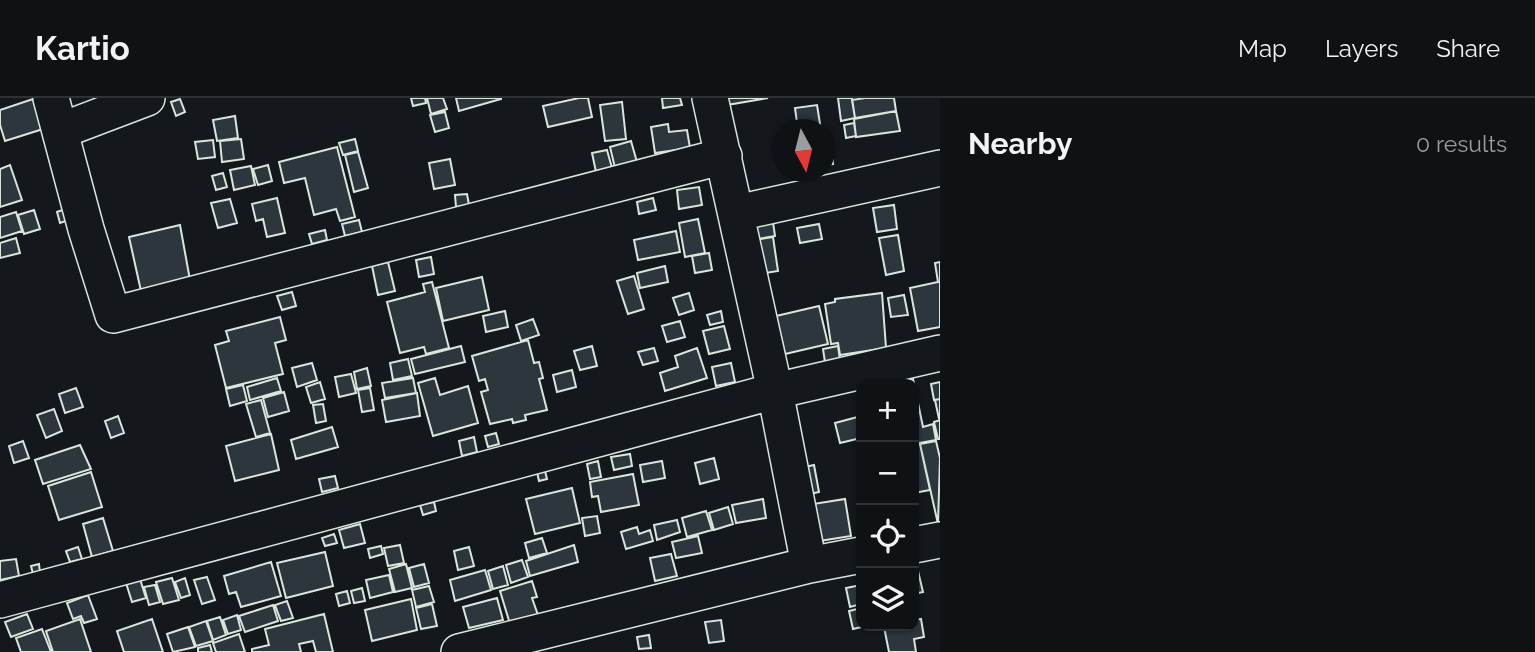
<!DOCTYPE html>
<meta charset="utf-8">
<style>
:root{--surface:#0f1215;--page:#181b1e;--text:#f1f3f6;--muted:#9b9ea0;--line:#2f3234}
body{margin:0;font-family:Raleway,sans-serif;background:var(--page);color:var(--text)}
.controls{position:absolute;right:21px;bottom:21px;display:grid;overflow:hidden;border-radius:14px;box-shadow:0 2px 5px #0004}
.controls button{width:63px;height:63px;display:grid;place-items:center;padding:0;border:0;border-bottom:2px solid var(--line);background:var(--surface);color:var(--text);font:35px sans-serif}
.compass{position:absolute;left:772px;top:21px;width:63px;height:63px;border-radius:50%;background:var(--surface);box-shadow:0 2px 5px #0004;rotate:173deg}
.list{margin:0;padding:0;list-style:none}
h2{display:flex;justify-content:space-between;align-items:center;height:91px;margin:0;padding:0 28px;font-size:30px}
h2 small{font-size:23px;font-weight:400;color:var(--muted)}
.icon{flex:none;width:38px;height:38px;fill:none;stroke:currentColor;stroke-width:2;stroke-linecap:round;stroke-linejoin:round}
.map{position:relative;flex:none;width:940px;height:554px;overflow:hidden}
header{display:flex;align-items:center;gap:42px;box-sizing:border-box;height:98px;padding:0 35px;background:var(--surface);border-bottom:2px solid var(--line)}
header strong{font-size:33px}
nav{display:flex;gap:38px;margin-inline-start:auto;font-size:24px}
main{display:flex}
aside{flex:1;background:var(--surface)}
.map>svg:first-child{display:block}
.building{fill:#2c363c;stroke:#d8e6dc;stroke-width:2}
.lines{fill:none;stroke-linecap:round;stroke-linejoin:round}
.minor-casing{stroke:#d8e6dc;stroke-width:38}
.minor{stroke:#14181c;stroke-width:35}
</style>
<header>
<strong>Kartio</strong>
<nav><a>Map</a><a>Layers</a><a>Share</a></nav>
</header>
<main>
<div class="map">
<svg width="940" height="554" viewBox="0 0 940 554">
<rect width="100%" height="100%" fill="#14181c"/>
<path class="building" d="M411,0H425L426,5L413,8Z
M427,0H443L447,11L431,16Z
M456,0H501V1L459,13Z
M579,0H588L592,19L548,29L543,8Z
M662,0H680L682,7L663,10Z
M720,0H768L721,8Z
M838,0H852L855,20L841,23Z
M865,0H894L896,13L855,20L852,2Z
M33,1L43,31L5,43L0,27V12Z
M180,1L185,14L176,18L171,4Z
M622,4L626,41L605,43L600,7Z
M817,7L821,32H798L795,10Z
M896,13L900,33L856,39L854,21Z
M445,14L449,30L435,34L430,17Z
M235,18L238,40L217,43L213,22Z
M854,25L856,38L846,40L844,27Z
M668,26L669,34L687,32L690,50L655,55L651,29Z
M241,41L244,61L222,64L220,43Z
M355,41L358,53L343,57L339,45Z
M213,42L215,59L198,61L195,44Z
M631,43L637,64L615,70L610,49Z
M831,46L833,66L824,67V47Z
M337,49L355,119L340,123L336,111L314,117L305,80L284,85L279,64Z
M607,52L612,70L596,74L592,55Z
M358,54L368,90L354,94L345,57Z
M450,61L455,87L434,91L429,65Z
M10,67L22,102L0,109V71Z
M268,67L272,83L258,87L253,71Z
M251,68L255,87L234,92L230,72Z
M223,75L227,89L216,92L212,78Z
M699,89L702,107L679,111L677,92Z
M467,96L469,107L456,109L455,97Z
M277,100L285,135L267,139L263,121L256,123L252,106Z
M653,100L656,112L639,116L637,104Z
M230,101L237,125L218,130L211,105Z
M894,107L897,131L877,134L873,110Z
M68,110L72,121L60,125L57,114Z
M34,112L40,131L24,136L18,117Z
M16,114L22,133L0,140V119Z
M698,121L705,155L685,159L679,125Z
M359,122L362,134L345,138L342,126Z
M773,124L775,138L752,142L741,129Z
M819,126L822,141L800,145L797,130Z
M180,127L190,182L141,193L129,139Z
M325,132L327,142L312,146L309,136Z
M676,133L680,154L638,162L634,142Z
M898,137L904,173L886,177L879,140Z
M773,139L778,173L759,176L755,142Z
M16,140L20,155L0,160V145Z
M709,155L712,172L695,175L692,158Z
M431,159L434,176L419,179L416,162Z
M388,164L395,193L378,197L372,168Z
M940,164V229L918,233L910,190L938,184L935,165Z
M665,168L668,184L640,190L637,175Z
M634,178L644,211L628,216L617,183Z
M482,179L489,212L443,223L436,190Z
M432,184L449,250L426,256L424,249L400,255L387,204L425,194L423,186Z
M292,194L296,208L282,212L277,198Z
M689,195L694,212L679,217L673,200Z
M882,195L886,250L840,257L838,245L831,246L825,206L835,204V201Z
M904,197L908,217L891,219L888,200Z
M819,208L828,246L785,256L776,218Z
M505,213L508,229L486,234L483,218Z
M721,213L723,224L710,227L707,217Z
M280,219L286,242L275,245L283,276L226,290L215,247L229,243L226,233Z
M533,221L539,237L521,243L516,227Z
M680,223L685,239L667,244L662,228Z
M724,228L730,251L709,256L703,233Z
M528,242L534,265L539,264L543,280L539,281L547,312L525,317L526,322L513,325L512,321L490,326L481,294L488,292L485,281L479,283L472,258Z
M461,248L465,264L415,276L411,261Z
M592,248L597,268L580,272L574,253Z
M838,248L841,269L826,271L823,251Z
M654,250L658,263L643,267L638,254Z
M697,250L707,280L665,293L660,275L678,269L675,258Z
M408,261L412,278L393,282L390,265Z
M312,265L317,282L297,289L292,270Z
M731,265L735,284L716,288L712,269Z
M367,270L371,288L357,291L354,274Z
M572,272L576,289L557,294L553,277Z
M351,276L356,295L339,299L335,279Z
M277,280L281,293L250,302L247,289Z
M413,280L416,295L385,300L382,285Z
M435,280L440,297L468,288L478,325L433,338L418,285Z
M913,281L923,329L933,326L936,342L914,346V286L893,285Z
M320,284L325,301L311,305L306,289Z
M940,284V301L934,302L931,286Z
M243,287L247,303L230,308L226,291Z
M76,290L83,309L65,315L59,296Z
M370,290L374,312L362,314L358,292Z
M284,294L289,313L268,319L263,300Z
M417,295L420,318L386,324L382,302Z
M940,301V321H939L935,302Z
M261,302L270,335L256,339L246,306Z
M323,306L326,323L316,325L313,307Z
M54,311L62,333L46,340L37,317Z
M118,318L124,335L111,340L105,323Z
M861,318V340L840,345L835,325Z
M940,322V341H938L934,324Z
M332,329L338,349L296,361L291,342Z
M496,335L499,346L488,349L485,338Z
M271,336L279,372L235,383L226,348Z
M474,339L477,354L462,358L459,343Z
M23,343L29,360L14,365L9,348Z
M936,343L940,360L938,426L920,346Z
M920,346L930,392L914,395V348Z
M80,347L91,371L43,386L35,362Z
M630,356L632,368L614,372L611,359Z
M714,360L719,381L700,386L695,365Z
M598,363L601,379L590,381L587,366Z
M662,363L665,380L643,384L640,367Z
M814,367L819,394L805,397L800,370Z
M545,373L547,381L539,383L537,374Z
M91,374L102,409L59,422L48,388Z
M633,376L639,407L601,414L598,398L592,399L590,384Z
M335,378L338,390L322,394L319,381Z
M572,390L580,425L535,436L526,401Z
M763,401L766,420L736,425L732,407Z
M845,401L851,438L813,444L807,407Z
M434,404L436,413L423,417L420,407Z
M728,409L733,426L714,432L709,415Z
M706,413L712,432L687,439L682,420Z
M597,418L600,435L585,438L582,420Z
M103,420L113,453L92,459L83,426Z
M677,422L680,434L657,442L654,427Z
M360,426L365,445L344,450L339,432Z
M637,429L639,436L650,432L653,443L626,451L621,434Z
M334,436L337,445L325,448L322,440Z
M698,438L702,455L676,460L672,444Z
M542,440L547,455L529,460L525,445Z
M400,447L404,465L388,468L384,450Z
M574,447L578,464L530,478L526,463Z
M381,448L383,456L370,460L368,451Z
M78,449L82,461L70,464L66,453Z
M469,449L474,468L458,472L454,453Z
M325,454L333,488L286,500L277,465Z
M671,456L677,478L655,483L650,460Z
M16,461L19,478L0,482V463Z
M522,462L528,479L511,485L506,467Z
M271,464L281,498L241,509L236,494L229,496L224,478Z
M39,466L40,475L33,476L31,468Z
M406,466L412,490L395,494L389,471Z
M424,466L429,485L414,489L409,470Z
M503,468L508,487L493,491L488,473Z
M485,472L491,492L455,503L450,482Z
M914,473H918L923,494L914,496Z
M389,477L393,494L370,500L366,482Z
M207,479L215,502L202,506L194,482Z
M172,480L179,502L163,506L156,484Z
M185,480L190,497L181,500L175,484Z
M140,481L146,500L132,504L126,485Z
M532,483L537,499L532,500L538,517L510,526L500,493Z
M155,487L160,504L149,507L144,489Z
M861,487V506L850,509L846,490Z
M429,488L434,504L416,509L412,492Z
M362,490L365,503L354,505L351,493Z
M347,493L350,505L339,508L336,496Z
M88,497L97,521L84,525L81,518L73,521L67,505Z
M497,500L503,522L469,530L463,509Z
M411,501L417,532L372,543L365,512Z
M287,503L293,520L281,523L275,507Z
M432,506L437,528L421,531L416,510Z
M273,507L278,523L245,534L239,518Z
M861,510V528H866L853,531L849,513Z
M27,516L33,531L11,539L5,524Z
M324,516L333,554H316L313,543L299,546L301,554H252V551L269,547L265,531Z
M237,517L241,532L228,536L223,522Z
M220,519L226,537L213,542L207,523Z
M80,521L91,554H53L46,533Z
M152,521L163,554H124L117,533Z
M921,521L924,539L914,541L916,554H889L884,529L914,528V522Z
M721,522L724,543L709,545L705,524Z
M206,523L213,543L196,548L189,529Z
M188,529L195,549L173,554L167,536Z
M42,531L51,554H21L16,540Z
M239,536L245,554H216L213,545Z
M649,537L651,550L639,551L637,539Z
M210,547L212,554H198V550Z"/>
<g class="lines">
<g class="minor-casing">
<path id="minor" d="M51,0L86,131L113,217L724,58
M710,0L775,293L809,467
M60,33L147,0
M737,115L940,70
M914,447L940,442
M0,502L775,293L940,255
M459,554L809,467L861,457"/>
</g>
<use href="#minor" class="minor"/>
</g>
</svg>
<div class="controls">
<button>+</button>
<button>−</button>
<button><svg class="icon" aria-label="locate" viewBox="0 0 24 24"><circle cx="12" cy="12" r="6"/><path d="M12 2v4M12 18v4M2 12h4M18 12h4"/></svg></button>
<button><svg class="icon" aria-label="layers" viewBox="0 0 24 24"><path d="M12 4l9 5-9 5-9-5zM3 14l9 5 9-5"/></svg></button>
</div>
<svg class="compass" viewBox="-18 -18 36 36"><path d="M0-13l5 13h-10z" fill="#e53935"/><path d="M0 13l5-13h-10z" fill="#9b9ea0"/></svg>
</div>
<aside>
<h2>Nearby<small>0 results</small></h2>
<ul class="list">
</ul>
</aside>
</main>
